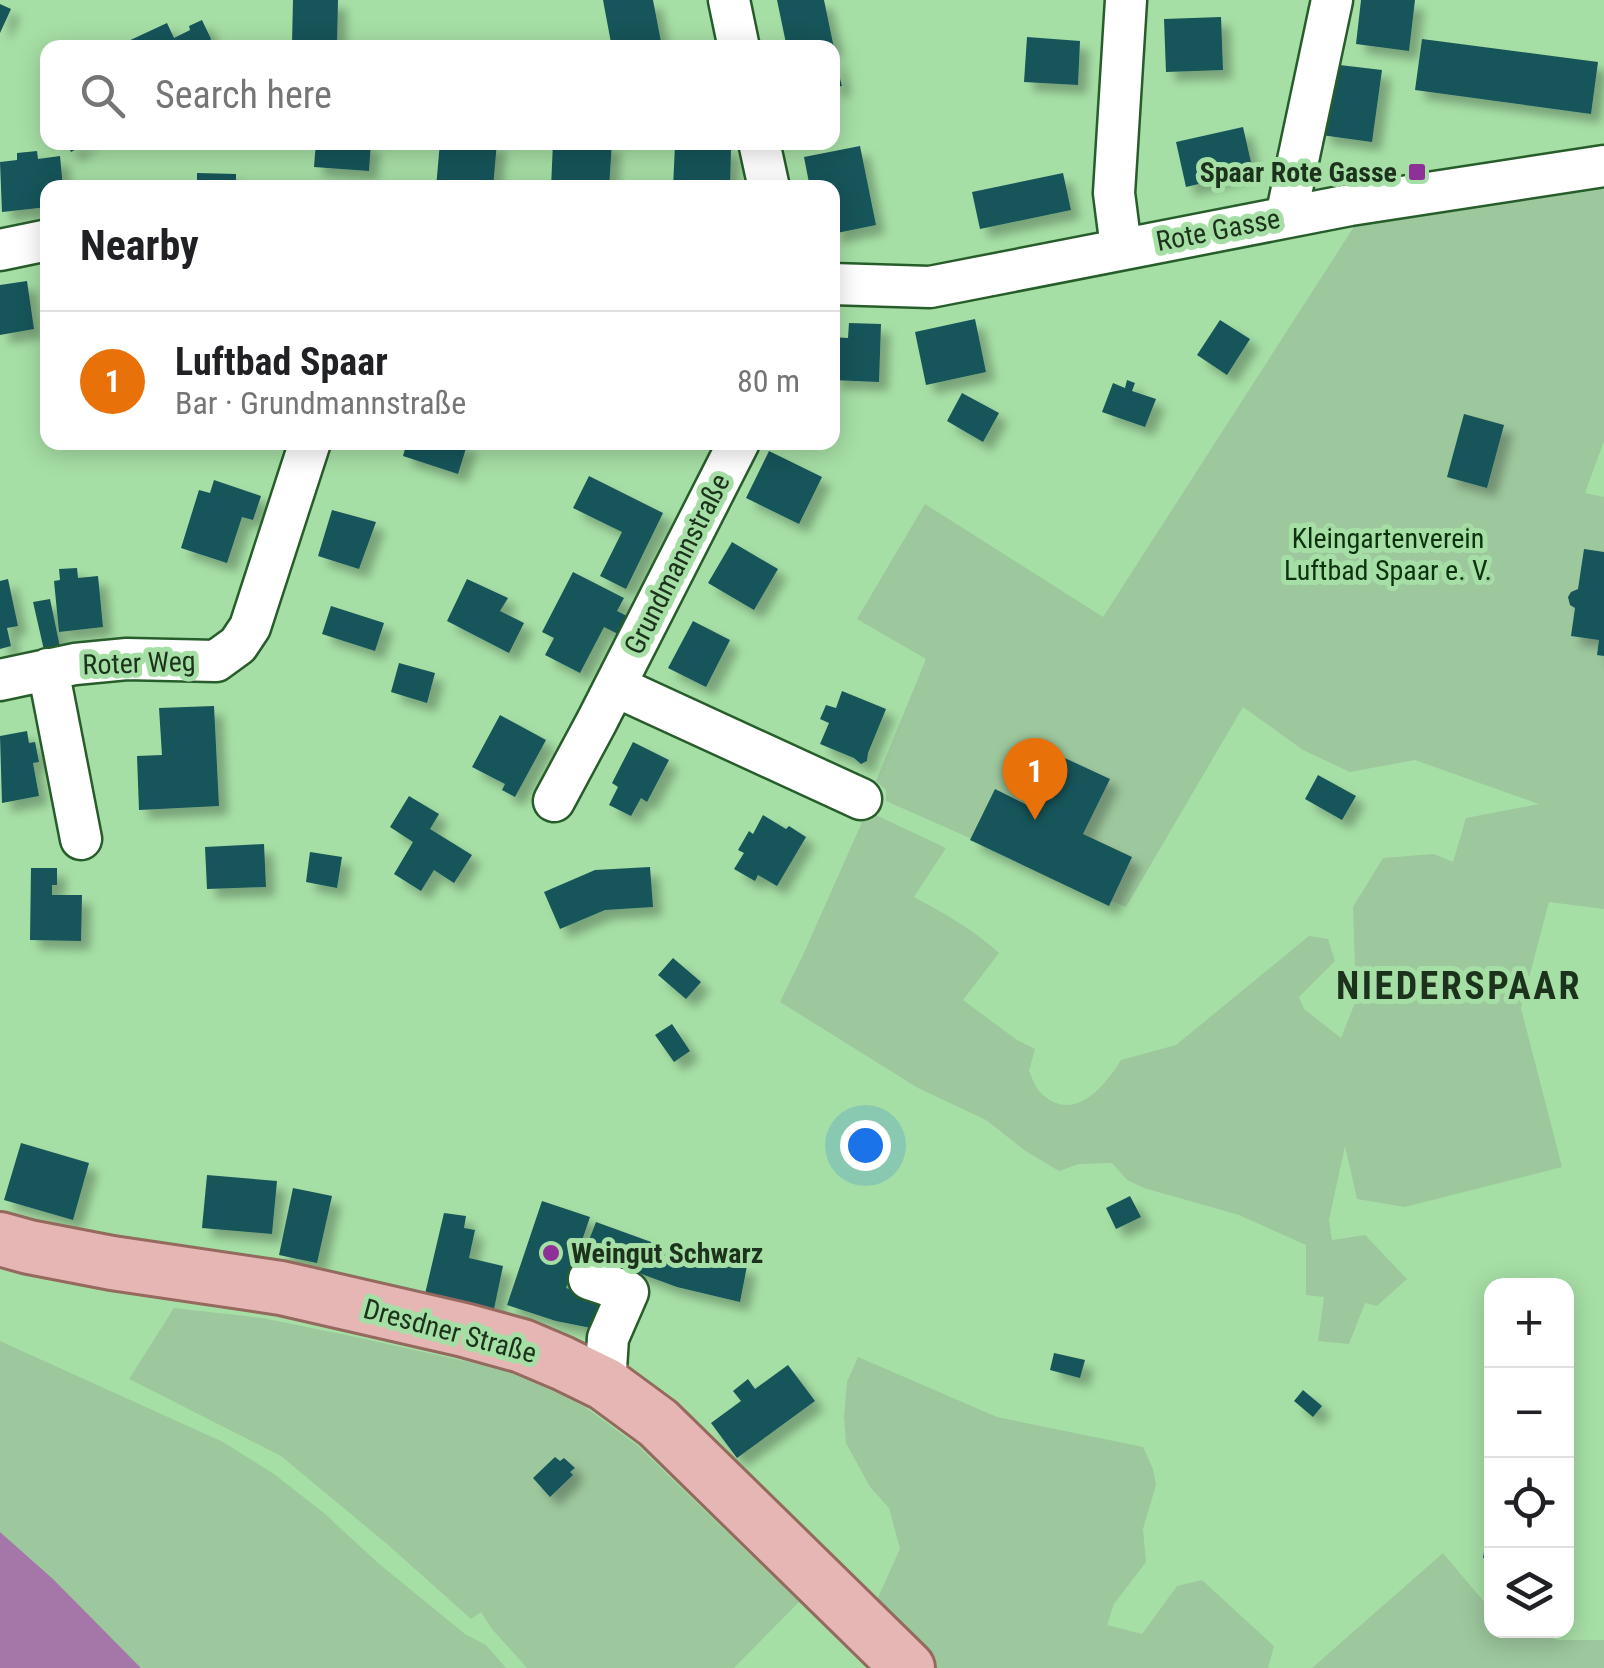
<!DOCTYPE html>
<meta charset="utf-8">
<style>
:root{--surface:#fff;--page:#f6f6f6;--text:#202124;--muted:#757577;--line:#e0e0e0;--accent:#0f766e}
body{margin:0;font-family:"Roboto Condensed",sans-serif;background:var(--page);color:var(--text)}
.controls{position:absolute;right:30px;bottom:30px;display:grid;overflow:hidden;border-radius:20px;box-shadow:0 5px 25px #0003}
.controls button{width:90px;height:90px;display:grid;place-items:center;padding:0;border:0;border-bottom:2px solid var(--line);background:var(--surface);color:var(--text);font:50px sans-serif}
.you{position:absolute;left:865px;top:1145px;width:35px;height:35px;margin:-25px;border:8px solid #fff;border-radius:50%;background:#1a73e8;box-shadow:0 0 0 15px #1a73e833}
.badge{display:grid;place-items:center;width:65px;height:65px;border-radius:50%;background:var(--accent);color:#fff;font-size:32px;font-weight:700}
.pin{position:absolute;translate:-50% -82px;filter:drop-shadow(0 2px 5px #0008)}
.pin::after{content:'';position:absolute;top:52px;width:35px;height:30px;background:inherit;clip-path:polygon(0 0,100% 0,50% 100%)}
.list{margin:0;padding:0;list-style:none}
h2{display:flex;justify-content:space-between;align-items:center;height:130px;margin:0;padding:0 40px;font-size:42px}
h2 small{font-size:32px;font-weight:400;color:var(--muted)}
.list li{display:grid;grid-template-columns:65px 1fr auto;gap:30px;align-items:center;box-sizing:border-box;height:140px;padding:0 40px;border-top:2px solid var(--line)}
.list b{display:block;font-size:38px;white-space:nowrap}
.list p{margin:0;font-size:32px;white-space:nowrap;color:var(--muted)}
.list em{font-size:32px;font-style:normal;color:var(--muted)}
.icon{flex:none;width:55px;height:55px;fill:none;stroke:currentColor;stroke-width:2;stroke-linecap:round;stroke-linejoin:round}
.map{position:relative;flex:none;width:1604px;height:1668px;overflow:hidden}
.search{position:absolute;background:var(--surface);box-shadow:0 5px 25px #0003;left:40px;top:40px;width:800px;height:110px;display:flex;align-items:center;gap:25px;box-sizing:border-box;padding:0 35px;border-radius:20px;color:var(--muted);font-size:38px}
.panel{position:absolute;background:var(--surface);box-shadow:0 5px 25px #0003;left:40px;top:180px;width:800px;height:270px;border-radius:20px}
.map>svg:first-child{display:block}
.green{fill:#9dc79d}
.water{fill:#a576a8}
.building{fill:#19545a;filter:url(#shadow)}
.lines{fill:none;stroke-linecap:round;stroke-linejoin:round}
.minor-casing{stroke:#275d2a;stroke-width:45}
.major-casing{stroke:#94695e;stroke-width:58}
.minor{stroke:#fff;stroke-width:40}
.major{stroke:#e5b6b3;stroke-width:52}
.poi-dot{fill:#8f2f98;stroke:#a6dfa5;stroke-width:4}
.labels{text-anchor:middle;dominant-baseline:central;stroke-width:10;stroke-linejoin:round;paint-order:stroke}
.poi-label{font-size:28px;font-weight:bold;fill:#1c321c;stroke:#a6dfa5;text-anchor:end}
.street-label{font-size:28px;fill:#1c321c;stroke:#a6dfa5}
.park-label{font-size:28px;fill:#0d3210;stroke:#a6dfa5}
.district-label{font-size:38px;font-weight:bold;letter-spacing:2.5px;fill:#1c321c;stroke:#a6dfa5}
</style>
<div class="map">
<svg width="1604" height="1668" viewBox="0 0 1604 1668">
<defs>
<filter id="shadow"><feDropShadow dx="9" dy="9" stdDeviation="5" flood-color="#0004"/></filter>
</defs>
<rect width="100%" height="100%" fill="#a6dfa5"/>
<path class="green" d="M1604,189V441L1585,493L1604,497V909L1549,902L1521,1008L1562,1167L1405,1207L1357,1199L1345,1146L1329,1220L1332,1240L1365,1235L1407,1279L1377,1306L1365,1303L1349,1344L1318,1341L1324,1297L1306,1295V1245L1239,1215L1144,1188L1127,1180L1112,1163L1079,1164L1059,1171L1027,1152L986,1120L918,1088L780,1002L803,955L867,811L946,848L914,897C945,914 973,929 999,953L963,1000L1017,1040L1035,1049L1029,1071C1032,1077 1035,1087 1040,1092C1072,1125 1104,1088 1121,1060L1176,1045L1309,936L1328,939L1335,961L1299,997L1304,1009L1341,1038L1356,1000L1353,907L1383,858L1434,854L1453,862L1466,818L1539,804L1415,760L1350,772L1303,750L1243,707L1126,907L886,801V790L876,781L926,659L857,619L925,504L1103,617L1357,222Z
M174,1308L262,1318L351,1336L501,1369L542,1386L585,1407L638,1446L799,1602L734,1668H527L492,1629L481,1612L471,1619L387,1544L281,1456L129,1379Z
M0,1341L223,1442L274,1474L324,1513L378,1563L465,1634L486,1645L506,1668H141L53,1579L0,1532Z
M858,1357L997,1417L1143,1447L1153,1469L1156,1485L1143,1529L1146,1562L1114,1604L1107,1625L1142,1634L1177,1586L1202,1580L1274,1646L1268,1668H932L875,1604L900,1549L889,1508L870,1487L846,1443L844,1417L847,1382Z
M1443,1553L1491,1610L1492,1630L1523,1631L1559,1640H1604V1668H1312Z"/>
<path class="water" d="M0,1532L53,1579L141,1668H0Z"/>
<path class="building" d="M293,0H338L337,44L292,43Z
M603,0H653L662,47L612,48Z
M777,0H824L834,48H787Z
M1361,0H1415L1409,51L1356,44Z
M0,4L11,9L0,33Z
M1221,17L1223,70L1166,72L1164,19Z
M202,20L211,39L205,48H126L124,43L167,23L174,38L190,30L189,26Z
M1027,37L1080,41L1078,85L1024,82Z
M1422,39L1598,62L1591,114L1415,90Z
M832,49L842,86L832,88Z
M1331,64L1382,70L1372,142L1321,135Z
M1243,127L1253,171L1186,187L1176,142Z
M66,142H90L71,152Z
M316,142H371L369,171L314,167Z
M440,142H497L493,188H436Z
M553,142H612L609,188H551Z
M675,145L731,148L730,188H673Z
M860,146L876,225L832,234V188H810L804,157Z
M37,151L38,159L60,156L63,188H48V207L2,212L0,162L17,160V153Z
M197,173L236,174V188H197Z
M1063,173L1071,210L980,229L972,192Z
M27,281L34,329L0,335V285Z
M975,319L986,372L926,385L915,332Z
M1220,320L1250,339L1227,375L1197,355Z
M849,323L881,324L879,382L832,380V337L848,338Z
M1127,380L1135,383L1132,391L1156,399L1145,427L1102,412L1113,383L1125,388Z
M962,393L999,413L983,442L947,421Z
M1464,414L1504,425L1487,488L1447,477Z
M407,442H468L458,474L403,456Z
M769,451L822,477L799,524L746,498Z
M589,476L663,513L626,589L600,576L622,532L573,508Z
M214,480L261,496L253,520L242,517L227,563L181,548L199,490L210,493Z
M332,510L376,522L359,569L318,556Z
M732,542L778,569L754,610L708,583Z
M1584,549L1604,552V656L1597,655L1599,640L1571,636L1575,608L1570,605L1568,597L1571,592L1578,589Z
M77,568L78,578L98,576L103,627L59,632L54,581L60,580L59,569Z
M573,572L624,598L617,611L627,616L618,634L604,627L580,673L545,655L554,638L542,632Z
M8,579L18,626L7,628L11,646L0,649V581Z
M467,579L508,598L500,611L524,623L509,653L447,621Z
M50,599L60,647L44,650L33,602Z
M331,606L384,623L375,651L322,634Z
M693,621L730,640L706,687L668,668Z
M399,663L435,673L427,703L391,692Z
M842,691L886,709L868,753L867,761L861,764L854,758L820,744L829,723L820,719L826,705L836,708Z
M214,706L219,806L139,810L137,756L162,755L159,708Z
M500,715L546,740L515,797L502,790L505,784L472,767Z
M27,731L29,743L35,742L39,762L33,763L39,796L2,803L0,736Z
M633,742L669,760L647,802L641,798L631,816L609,805L618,787L612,783Z
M1054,753L1110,779L1083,834L1132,857L1109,906L970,840L995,789L1029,806Z
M1318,775L1356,796L1342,820L1305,799Z
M409,796L439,814L430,829L472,855L454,883L434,870L421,891L394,874L413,842L390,827Z
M763,815L786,829L789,826L806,837L777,886L758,875L755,881L734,869L744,853L738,850L749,831L753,834Z
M264,844L266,887L207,889L205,847Z
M310,852L342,857L337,888L306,882Z
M650,867L653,907L605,910L560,929L544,892L595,870Z
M31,868H57V885H52V895H82L81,941L30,940Z
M673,958L701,982L686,999L658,975Z
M672,1024L690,1051L674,1062L655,1035Z
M21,1143L89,1163L73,1220L4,1200Z
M207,1175L277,1181L272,1234L202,1228Z
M293,1188L332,1196L317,1263L279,1255Z
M1130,1196L1141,1217L1116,1229L1106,1208Z
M542,1201L590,1217L566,1288L611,1303L601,1330L556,1321L507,1305Z
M444,1213L466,1216L464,1228L475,1230L469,1258L503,1266L494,1309L425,1294Z
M596,1222L676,1251L747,1266L740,1302L677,1287L584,1253Z
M1054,1353L1085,1360L1080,1378L1050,1370Z
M788,1365L815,1401L737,1458L711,1423L741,1401L733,1391L748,1379L755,1389Z
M1303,1390L1322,1406L1313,1417L1294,1401Z
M555,1457L560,1461L564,1458L575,1468L570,1472L573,1475L550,1497L533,1478Z
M1487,1535H1492V1560L1483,1558Z"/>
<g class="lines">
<g class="minor-casing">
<path id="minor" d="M729,0L739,48
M759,142L769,188
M1286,217L1332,0
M1121,248L1114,193L1126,0
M0,250L48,240
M832,284L930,287L1350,205L1604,166
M48,669L81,839
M0,680L75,664L127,659L216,661L238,645L250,627L310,442
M615,686L861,799
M554,801L597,721L739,442
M589,1279L628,1292L608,1338L605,1384"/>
</g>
<g class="major-casing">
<path id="major" d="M0,1239L29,1247L112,1263L281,1288L464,1330L522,1346L562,1363L605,1384L658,1423L908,1668"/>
</g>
<use href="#minor" class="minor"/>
<use href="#major" class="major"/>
</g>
<g class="poi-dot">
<rect x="1407" y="162" width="20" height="20" rx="5"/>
<circle cx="551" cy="1253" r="10"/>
</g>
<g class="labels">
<g class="poi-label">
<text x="1397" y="172">Spaar Rote Gasse</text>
<text x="571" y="1253" text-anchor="start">Weingut Schwarz</text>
</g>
<g class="street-label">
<text transform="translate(1218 230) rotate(-11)">Rote Gasse</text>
<text transform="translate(677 564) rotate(-63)">Grundmannstraße</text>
<text transform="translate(139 663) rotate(-2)">Roter Weg</text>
<text transform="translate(450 1331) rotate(15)">Dresdner Straße</text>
</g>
<g class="park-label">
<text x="1388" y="538">Kleingartenverein<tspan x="1388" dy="32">Luftbad Spaar e. V.</tspan></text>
</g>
<g class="district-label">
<text x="1459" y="986">NIEDERSPAAR</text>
</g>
</g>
</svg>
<div class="controls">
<button>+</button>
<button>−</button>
<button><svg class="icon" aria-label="locate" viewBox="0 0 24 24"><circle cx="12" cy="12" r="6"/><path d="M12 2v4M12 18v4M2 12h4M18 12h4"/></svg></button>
<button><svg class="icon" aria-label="layers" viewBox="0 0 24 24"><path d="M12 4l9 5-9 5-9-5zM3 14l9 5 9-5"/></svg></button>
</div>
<div class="you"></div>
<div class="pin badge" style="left:1035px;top:820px;background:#e8710a">1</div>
<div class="search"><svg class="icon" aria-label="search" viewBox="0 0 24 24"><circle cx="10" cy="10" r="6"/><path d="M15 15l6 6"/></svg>Search here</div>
<section class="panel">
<h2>Nearby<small></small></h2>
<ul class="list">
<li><span class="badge" style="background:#e8710a">1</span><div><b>Luftbad Spaar</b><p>Bar · Grundmannstraße</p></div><em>80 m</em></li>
</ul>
</section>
</div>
